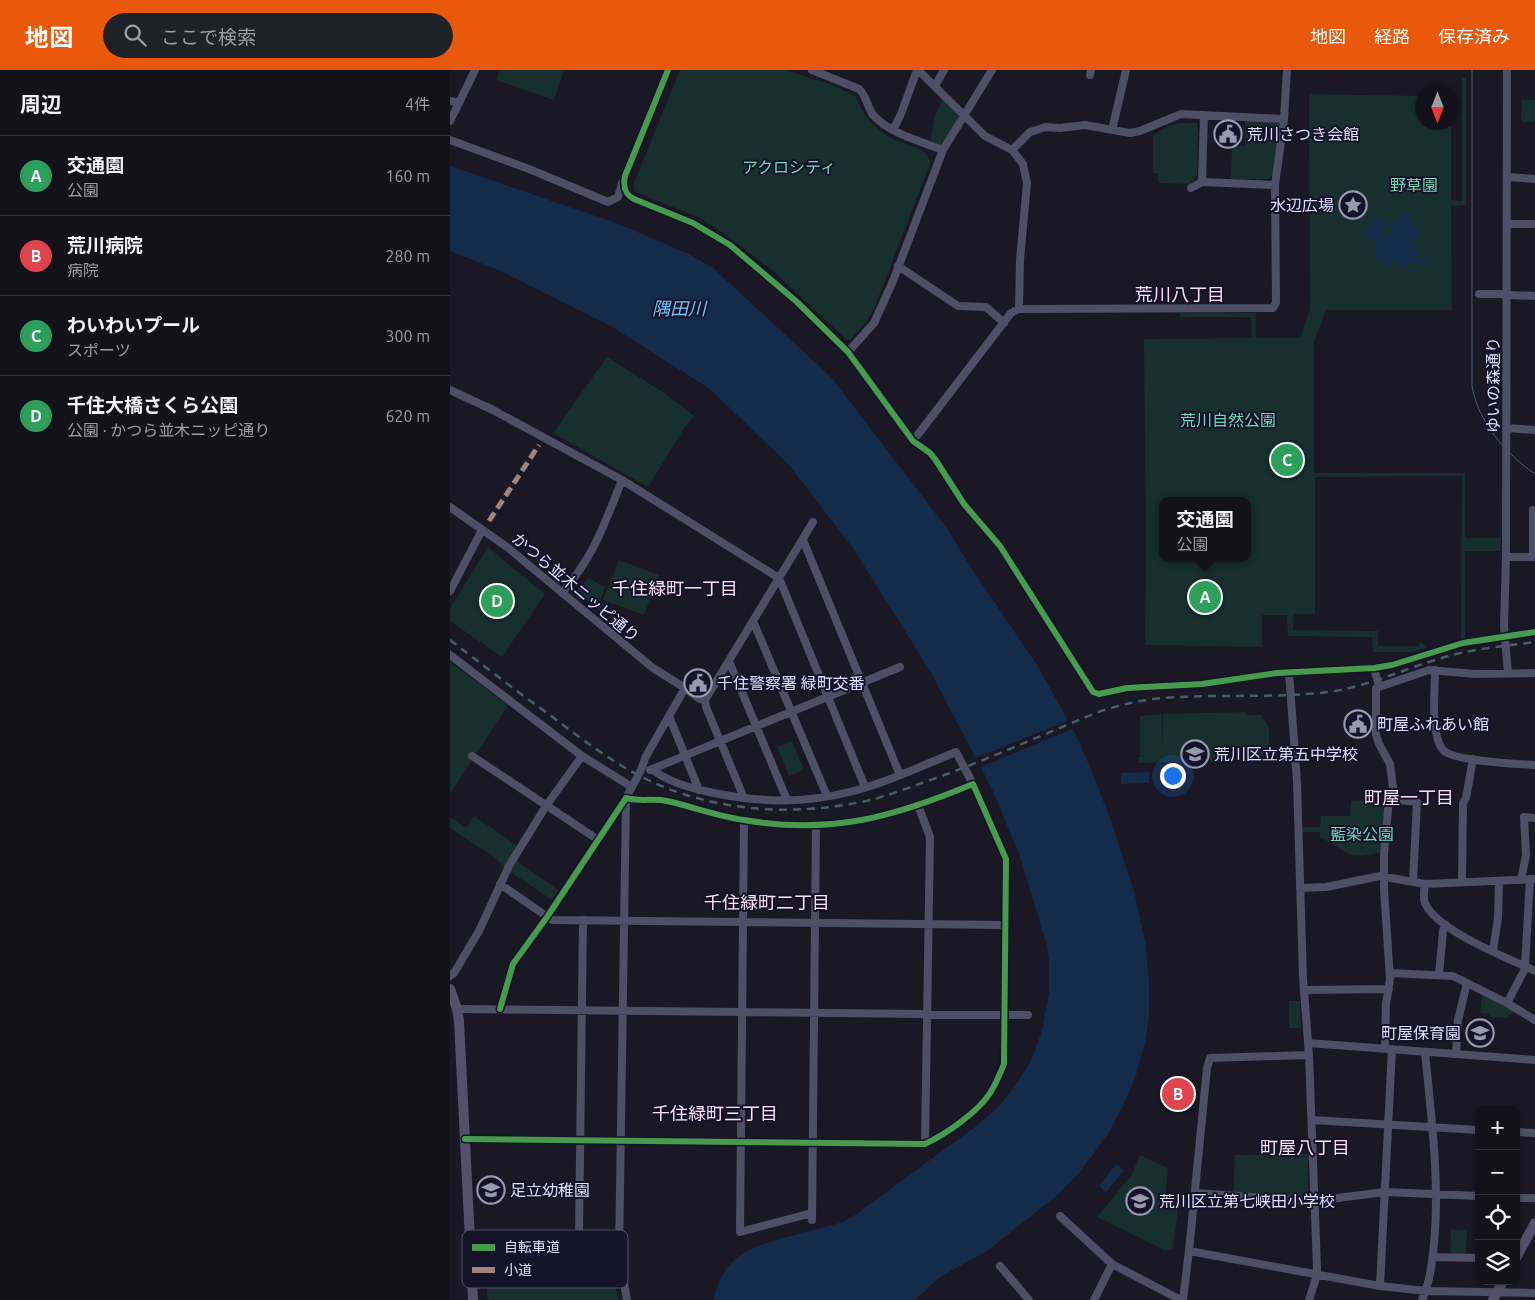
<!DOCTYPE html>
<html lang="ja">
<meta charset="utf-8">
<style>
:root{--surface:#13121b;--page:#202028;--text:#f1f3f6;--muted:#9d9ea3;--line:#32323a;--accent:#ea580c}
body{margin:0;font-family:Ubuntu,"Noto Sans JP",sans-serif;background:var(--page);color:var(--text)}
.controls{position:absolute;right:15px;bottom:15px;display:grid;overflow:hidden;border-radius:10px;box-shadow:0 1px 4px #0004}
.controls button{width:45px;height:45px;display:grid;place-items:center;padding:0;border:0;border-bottom:1px solid var(--line);background:var(--surface);color:var(--text);font:25px sans-serif}
.compass{position:absolute;left:965px;top:15px;width:45px;height:45px;border-radius:50%;background:var(--surface);box-shadow:0 1px 4px #0004;rotate:180deg}
.you{position:absolute;left:722px;top:705px;width:18px;height:18px;margin:-12px;border:4px solid #fff;border-radius:50%;background:#1a73e8;box-shadow:0 0 0 8px #1a73e833}
.badge{display:grid;place-items:center;width:32px;height:32px;border-radius:50%;background:var(--accent);color:#fff;font-size:16px;font-weight:700}
.pin{position:absolute;translate:-50% -50%;border:2px solid #fff;box-shadow:0 1px 5px #0006}
.popup{position:absolute;left:709px;top:427px;width:92px;height:65px;box-sizing:border-box;display:grid;place-content:center;border-radius:10px;background:var(--surface);filter:drop-shadow(0 1px 4px #0005);font-size:16px;white-space:nowrap;color:var(--muted)}
.popup b{font-size:19px;color:var(--text)}
.popup::after{content:'';position:absolute;left:50%;top:100%;margin-left:-10px;border:10px solid transparent;border-top-color:var(--surface)}
.list{margin:0;padding:0;list-style:none}
h2{display:flex;justify-content:space-between;align-items:center;height:65px;margin:0;padding:0 20px;font-size:21px}
h2 small{font-size:16px;font-weight:400;color:var(--muted)}
.list li{display:grid;grid-template-columns:32px 1fr auto;gap:15px;align-items:center;box-sizing:border-box;height:80px;padding:0 20px;border-top:1px solid var(--line)}
.list b{display:block;font-size:19px;white-space:nowrap}
.list p{margin:0;font-size:16px;white-space:nowrap;color:var(--muted)}
.list em{font-size:16px;font-style:normal;color:var(--muted)}
.icon{flex:none;width:28px;height:28px;fill:none;stroke:currentColor;stroke-width:2;stroke-linecap:round;stroke-linejoin:round}
.map{position:relative;flex:none;width:1085px;height:1230px;overflow:hidden}
header{display:flex;align-items:center;gap:30px;box-sizing:border-box;height:70px;padding:0 25px;background:var(--accent);color:#fff}
header strong{font-size:24px}
nav{display:flex;gap:28px;margin-inline-start:auto;font-size:18px}
.search{width:350px;height:45px;background:var(--page);display:flex;align-items:center;gap:12px;box-sizing:border-box;padding:0 18px;border-radius:28px;color:var(--muted);font-size:19px}
main{display:flex}
aside{flex:1;background:var(--surface)}
.map>svg:first-child{display:block}
.green{fill:#172f2e;fill-rule:evenodd}
.water{fill:#142b49}
.pier{fill:#191824}
.lines{fill:none;stroke-linecap:round;stroke-linejoin:round}
.minor{stroke:#4e4e64;stroke-width:8}
.major{stroke:#554f68;stroke-width:10}
.tram{stroke:#485d6b;stroke-width:1}
.rail{stroke:#485d6b;stroke-width:2.5;stroke-dasharray:8 6;stroke-linecap:butt}
.quiet{stroke:#a18479;stroke-width:5;stroke-dasharray:10 5;stroke-linecap:butt}
.cycleway-casing{stroke:#151329;stroke-width:9}
.cycleway{stroke:#469c4c;stroke-width:6}
.labels{text-anchor:middle;dominant-baseline:central;stroke-width:4;stroke-linejoin:round;paint-order:stroke}
.poi-label{font-size:16px;fill:#e0defc;stroke:#151329;text-anchor:start}
.park-label{font-size:16px;fill:#6fd8b6;stroke:#151329}
.street-label{font-size:16px;fill:#e0defc;stroke:#151329}
.neighbourhood-label{font-size:18px;fill:#fce0f4;stroke:#151329}
.water-label{font-size:18px;font-style:italic;fill:#75c2f4;stroke:#151329}
.key{fill:#151329;stroke:#525068;stroke-width:1}
.key-label{font-size:14px;fill:#e0defc}
</style>
<header>
<strong>地図</strong>
<div class="search"><svg class="icon" aria-label="search" viewBox="0 0 24 24"><circle cx="10" cy="10" r="6"/><path d="M15 15l6 6"/></svg>ここで検索</div>
<nav><a>地図</a><a>経路</a><a>保存済み</a></nav>
</header>
<main>
<aside>
<h2>周辺<small>4件</small></h2>
<ul class="list">
<li><span class="badge" style="background:#2e9e5b">A</span><div><b>交通園</b><p>公園</p></div><em>160 m</em></li>
<li><span class="badge" style="background:#e0444e">B</span><div><b>荒川病院</b><p>病院</p></div><em>280 m</em></li>
<li><span class="badge" style="background:#2e9e5b">C</span><div><b>わいわいプール</b><p>スポーツ</p></div><em>300 m</em></li>
<li><span class="badge" style="background:#2e9e5b">D</span><div><b>千住大橋さくら公園</b><p>公園 · かつら並木ニッピ通り</p></div><em>620 m</em></li>
</ul>
</aside>
<div class="map">
<svg width="1085" height="1230" viewBox="0 0 1085 1230">
<rect width="100%" height="100%" fill="#191824"/>
<path class="green" d="M50,0H114L104,30L46,10Z
M230,0H336L379,14L406,26C414,48 426,62 448,71C462,77 473,77 481,91L424,239L417,251L400,270H397L324,202L275,164L248,147L187,123L184,120V113Z
M1012,8H1016V135L1001,136L1002,240H876L864,272V403H1015V468H1051L1050,481H1015V568L1011,569V560L1012,406L865,407V544H844L843,560L928,561V576H969V573H972L976,578L963,582H923L922,567L838,566L837,545H812V577L695,575L696,472L694,269L802,268L801,247H730V243H806V268H850L860,239L859,24L972,26V52L1001,53V130L1012,131ZM712,431H798V488H712Z
M493,28L509,46L492,78L480,73L484,49Z
M1072,30H1085V52H1071Z
M795,51H827L830,55L823,105L818,109H781L782,76H795Z
M730,53H748L747,106L739,114L708,113V103H703V65L718,56Z
M157,287L216,324L244,346L233,360L198,417L103,363Z
M38,477L95,524L52,587L0,551V538Z
M169,490L209,505L194,545L153,530Z
M138,508L155,517L150,531L155,534L150,541L129,523L128,520Z
M0,592L58,635L0,724Z
M796,642L797,645H811L819,657V676L812,682V689L689,693V687L697,686H690V646L712,644L713,686V644Z
M342,671L354,700L339,706L327,677Z
M935,728L931,782C922,784 911,787 902,785C896,783 878,771 870,767V762H853V757H870L871,746H900L901,731Z
M24,746L68,776L61,787L108,820L102,830L56,799L43,786L0,758V747L16,758Z
M1032,924L1064,941L1057,948L1040,947L1039,944L1030,943Z
M839,931H850L851,958H839Z
M858,1084V1126L783,1122L785,1085Z
M690,1085L718,1098L714,1137L728,1139L723,1178L716,1181L647,1147L682,1104Z
M1001,1159L1017,1160L1016,1185H1000Z
M160,1180L168,1230H39L37,1227L38,1191H32V1185L63,1186V1182Z"/>
<path class="water" d="M0,96L169,154L239,184L263,198L381,307L496,457L520,496L589,598L629,671L642,702L660,748L684,821L695,872L699,909V946L696,968L686,1006L673,1036L659,1062L630,1102L610,1123L537,1181L490,1207L465,1230H264C271,1185 304,1176 341,1166C359,1161 376,1157 393,1152L405,1145L529,1054L548,1037L564,1017L580,993L592,961L599,923V892L597,875L569,784L542,719L480,601L442,540L402,477L339,395L260,319L159,255L53,202L0,181Z
M953,140L963,151L965,158L971,165L961,171L964,173L962,177L969,180L966,186L970,189L974,187L973,183L983,191L982,192H973L970,196L966,192L958,193V196H948L946,191H943L941,193V196H932L931,191L926,190L924,169L911,164L912,162H917L924,150L931,148V151H934L935,155L930,160L937,167L944,160L939,154L940,152H947L950,149Z
M826,378L849,379V402L826,401Z
M699,702V713L671,714V703Z
M666,1094L674,1100L656,1122L649,1116Z"/>
<path class="pier" d="M620,650L625,658L528,698L523,689Z"/>
<g class="lines">
<path class="minor" d="M218,0L175,106C173,116 174,124 184,129L243,153L280,175L347,232L398,282L463,371L480,383L485,389L514,434L550,476L643,622L649,624L677,618L752,614L827,603L924,598L942,595L1013,573L1085,562
M362,0L409,19C417,26 417,38 424,46C441,64 470,71 493,80
M468,0L535,66L562,80L573,94L577,113L570,190L569,239
M1057,0L1056,487L1054,556L1058,603
M640,5L641,0
M485,16L494,0
M0,31L9,33L0,51
M9,33L25,0
M754,45L752,112L825,115
M443,60L451,44L467,0
M662,60L676,0
M0,70L79,99L158,132L168,127L172,113
M562,80L580,62L596,57L610,58L635,55L680,63L690,61L731,44L834,49
M1057,107L1085,109
M741,118L752,112
M1057,154H1085
M448,196L508,236L536,237L554,253
M1029,224H1057
M1057,225L1085,226
M398,282L424,253L443,211L493,80L542,0
M0,320L43,340L172,410L329,508L415,717
M1056,358L1085,360
M463,371L561,243L568,239L823,238L826,233L825,115L834,49L837,0
M0,437L57,477L203,598L235,618
M353,470L450,705
M1056,487H1085
M1083,487V440
M0,521L32,460
M112,523C144,486 154,455 172,410
M303,551L377,726
M0,585L132,686L182,717
M279,591L337,730
M924,598L929,616
M985,600C985,621 980,664 993,680C1002,691 1069,694 1085,695
M839,602L847,712L853,908L859,985L867,1198V1205L859,1230
M255,630L256,637L294,728
M219,646L249,720
M22,686L147,769
M200,700L450,597
M203,700C218,712 240,718 259,722C305,732 354,734 399,722C436,713 471,696 506,682L523,714
M939,729L967,732L963,812
M468,735L480,767L475,1074
M294,750L290,1162L362,1143
M1071,810L1076,785L1074,747L1085,748
M1012,812L1013,733L1016,728L1023,689
M50,814L102,850L555,855
M975,814C974,820 973,828 975,833C987,861 1058,888 1085,901
M850,818L876,817L930,806L975,814L1085,809
M133,850L129,1165H170
M1043,881L1048,848L1049,811
M1075,896L1080,809
M940,903L1003,906L1057,933L1085,950
M989,905L993,861L995,854
M0,906L4,903L29,861L59,796L96,736L132,686
M854,920L939,919
M1057,933L1076,897
M7,939L578,945
M858,973L1085,990
M935,978L936,934L940,909L934,819V784L939,729L943,718L940,694L929,674L926,665V618L979,600L1025,604L1085,603
M1006,984L1008,950L1017,913
M862,1050L1029,1060
M1066,1062L1085,1063
M15,1069L475,1074C496,1064 528,1042 540,1023C546,1014 550,1004 554,994L556,789L523,714C444,747 381,765 294,750C268,746 243,737 217,731C203,728 190,732 176,728L97,847L63,894L50,939
M745,1123L864,1131L935,1122L1029,1126
M1066,1128H1085
M610,1146L662,1194L731,1230
M362,1150L366,755
M129,1177V1165
M739,1181L930,1216L976,1221L1085,1223
M983,1187L1029,1188
M550,1196L579,1230
M930,1216L942,979
M177,1230L169,1185L176,728C183,714 192,702 195,688L235,618L250,629L255,630L363,452
M644,1230L662,1194
M733,1230L739,1181L757,998L760,988L859,985
M972,1230C980,1212 982,1193 984,1174C990,1109 981,1046 975,982"/>
<path class="major" d="M0,919L7,939L9,951L23,1230
M1066,1188L1085,1153
M1043,1230L1053,1211"/>
<path class="tram" d="M1022,0V316C1028,352 1055,383 1085,404"/>
<path class="rail" d="M0,570C33,595 66,621 100,645C125,664 150,683 177,699C248,740 332,748 411,732C432,728 452,720 472,713C533,692 591,665 651,641C668,636 685,631 703,629C761,623 820,629 878,622C922,616 960,596 1002,585C1029,578 1057,576 1085,572"/>
<path class="quiet" d="M39,451L89,375"/>
<g class="cycleway-casing">
<path id="cycleway" d="M218,0L175,106C173,116 174,124 184,129L243,153L280,175L347,232L398,282L463,371L480,383L485,389L514,434L550,476L643,622L649,624L677,618L752,614L827,603L924,598L942,595L1013,573L1085,562
M15,1069L475,1074C496,1064 528,1042 540,1023C546,1014 550,1004 554,994L556,789L523,714C444,747 381,765 294,750C268,746 243,737 217,731C203,728 190,732 176,728L97,847L63,894L50,939"/>
</g>
<use href="#cycleway" class="cycleway"/>
</g>
<defs>
<g id="civic-ring" transform="scale(1.4375)"><circle r="9.5" fill="#151329" stroke="#9a99b0" stroke-width="1.5"/><path d="M-.6-6.5H3V-4.5H.6V-3L4-1V1h2V6H-6V1h2V-1L-.6-3ZM-1.2 2.5V6h2.4V2.5Z" fill="#9a99b0"/></g>
<g id="sight-ring" transform="scale(1.4375)"><circle r="9.5" fill="#151329" stroke="#9a99b0" stroke-width="1.5"/><path d="M0-6L1.8-2.2L6-1.7L2.9 1.2L3.7 5.4L0 3.3L-3.7 5.4L-2.9 1.2L-6-1.7L-1.8-2.2Z" fill="#9a99b0"/></g>
<g id="school-ring" transform="scale(1.4375)"><circle r="9.5" fill="#151329" stroke="#9a99b0" stroke-width="1.5"/><path d="M0-5L7-2L0 1L-7-2ZM-4 1L0 2.5L4 1V4Q0 6-4 4Z" fill="#9a99b0"/></g>
</defs>
<g fill-rule="evenodd">
<use href="#civic-ring" x="778" y="64"/>
<use href="#sight-ring" x="903" y="135"/>
<use href="#civic-ring" x="248" y="613"/>
<use href="#civic-ring" x="908" y="654"/>
<use href="#school-ring" x="745" y="684"/>
<use href="#school-ring" x="1030" y="963"/>
<use href="#school-ring" x="41" y="1120"/>
<use href="#school-ring" x="690" y="1131"/>
</g>
<g class="labels">
<g class="poi-label">
<text x="797" y="64">荒川さつき会館</text>
<text x="884" y="135" text-anchor="end">水辺広場</text>
<text x="267" y="613">千住警察署 緑町交番</text>
<text x="927" y="654">町屋ふれあい館</text>
<text x="764" y="684">荒川区立第五中学校</text>
<text x="1011" y="963" text-anchor="end">町屋保育園</text>
<text x="60" y="1120">足立幼稚園</text>
<text x="709" y="1131">荒川区立第七峡田小学校</text>
</g>
<g class="park-label">
<text x="339" y="97">アクロシティ</text>
<text x="964" y="115">野草園</text>
<text x="778" y="350">荒川自然公園</text>
<text x="912" y="764">藍染公園</text>
</g>
<g class="street-label">
<text transform="translate(1043 315) rotate(-90)">ゆいの森通り</text>
<text transform="translate(126 517) rotate(40)">かつら並木ニッピ通り</text>
</g>
<g class="neighbourhood-label">
<text x="730" y="224">荒川八丁目</text>
<text x="225" y="518">千住緑町一丁目</text>
<text x="959" y="727">町屋一丁目</text>
<text x="317" y="832">千住緑町二丁目</text>
<text x="265" y="1043">千住緑町三丁目</text>
<text x="855" y="1077">町屋八丁目</text>
</g>
<g class="water-label">
<text x="229" y="238">隅田川</text>
</g>
</g>
<rect x="12" y="1160" width="166" height="58" rx="8" class="key"/>
<rect x="22" y="1174" width="23" height="7" fill="#469c4c"/>
<rect x="22" y="1197" width="23" height="6" fill="#a18479"/>
<g class="key-label">
<text x="54" y="1182">自転車道</text>
<text x="54" y="1205">小道</text>
</g>
</svg>
<div class="controls">
<button>+</button>
<button>−</button>
<button><svg class="icon" aria-label="locate" viewBox="0 0 24 24"><circle cx="12" cy="12" r="6"/><path d="M12 2v4M12 18v4M2 12h4M18 12h4"/></svg></button>
<button><svg class="icon" aria-label="layers" viewBox="0 0 24 24"><path d="M12 4l9 5-9 5-9-5zM3 14l9 5 9-5"/></svg></button>
</div>
<svg class="compass" viewBox="-18 -18 36 36"><path d="M0-13l5 13h-10z" fill="#e53935"/><path d="M0 13l5-13h-10z" fill="#9d9ea3"/></svg>
<div class="you"></div>
<div class="pin badge" style="left:755px;top:527px;background:#2e9e5b">A</div>
<div class="popup"><b>交通園</b>公園</div>
<div class="pin badge" style="left:728px;top:1024px;background:#e0444e">B</div>
<div class="pin badge" style="left:837px;top:390px;background:#2e9e5b">C</div>
<div class="pin badge" style="left:47px;top:531px;background:#2e9e5b">D</div>
</div>
</main>
